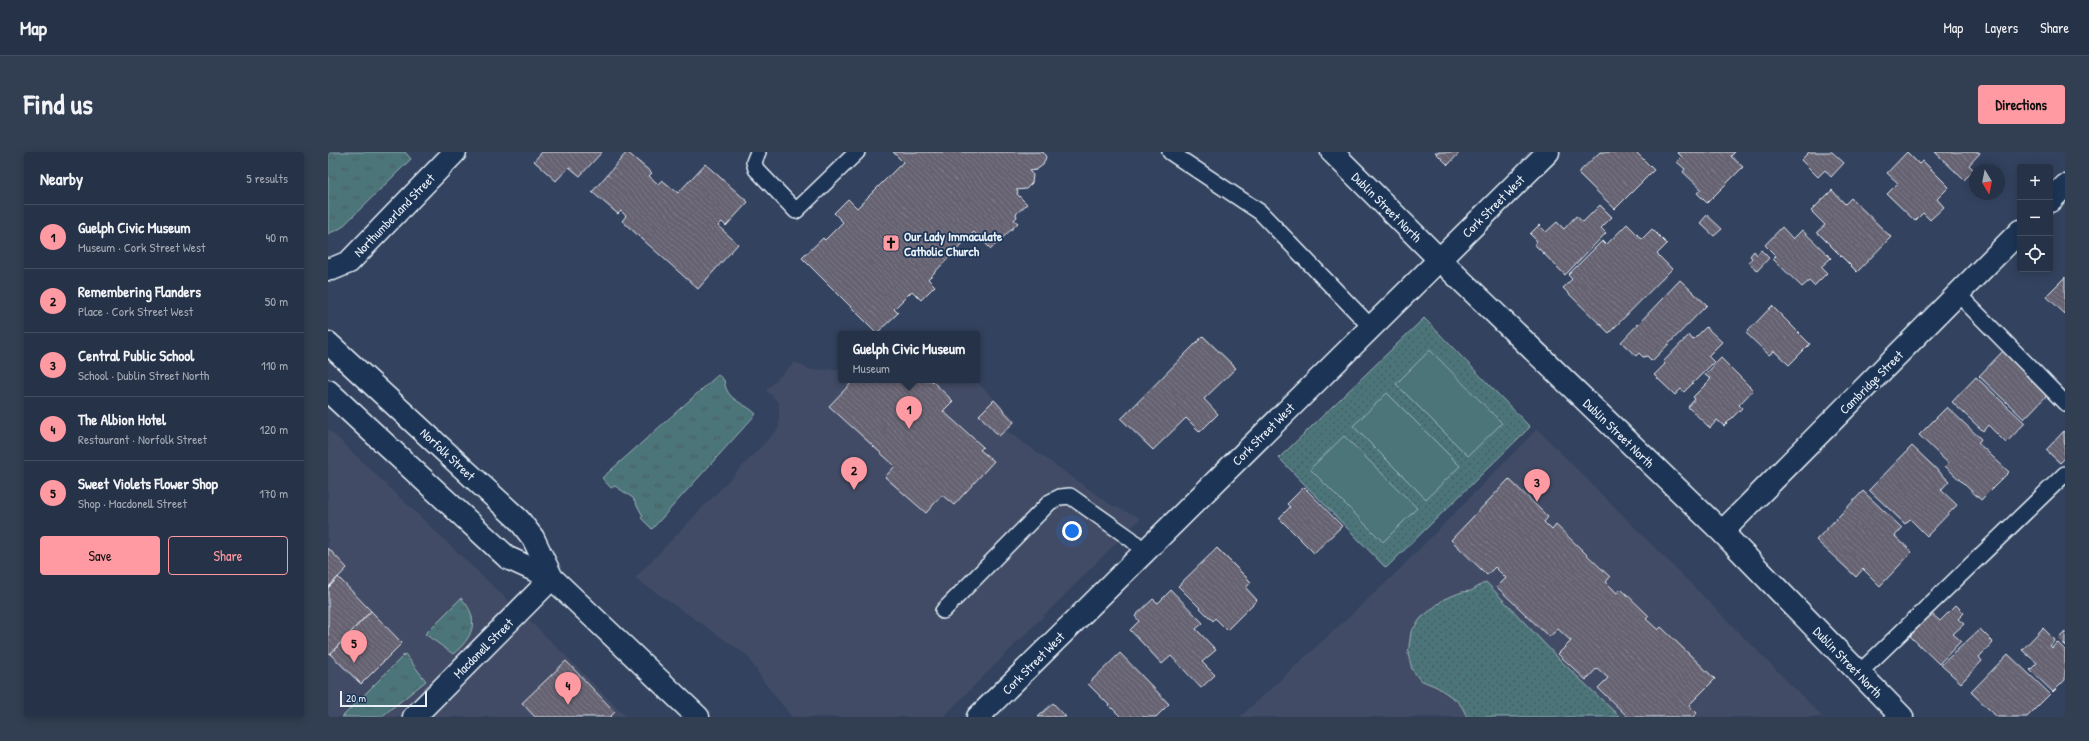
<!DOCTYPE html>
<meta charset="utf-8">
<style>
:root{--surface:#263247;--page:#323e52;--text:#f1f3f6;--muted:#a4aab4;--line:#424d60;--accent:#ff9aa2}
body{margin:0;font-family:"Patrick Hand",sans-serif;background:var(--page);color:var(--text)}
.controls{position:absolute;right:12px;top:12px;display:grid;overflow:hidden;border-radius:4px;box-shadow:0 2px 10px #0003}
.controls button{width:36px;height:36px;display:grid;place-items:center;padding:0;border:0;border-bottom:1px solid var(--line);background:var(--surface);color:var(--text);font:20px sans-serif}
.compass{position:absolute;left:1641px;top:12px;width:36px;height:36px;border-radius:50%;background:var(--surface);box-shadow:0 2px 10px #0003;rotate:170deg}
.scale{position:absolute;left:12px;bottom:10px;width:87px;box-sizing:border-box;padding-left:4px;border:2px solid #e8f1f8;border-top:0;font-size:11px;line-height:14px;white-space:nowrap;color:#e8f1f8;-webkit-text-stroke:3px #1d3557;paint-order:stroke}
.you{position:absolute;left:744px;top:379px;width:14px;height:14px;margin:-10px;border:3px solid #fff;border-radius:50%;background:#1a73e8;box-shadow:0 0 0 6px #1a73e833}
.badge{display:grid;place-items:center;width:26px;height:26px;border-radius:50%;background:var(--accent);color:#111;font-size:13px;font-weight:700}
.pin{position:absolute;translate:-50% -33px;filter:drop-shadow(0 1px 2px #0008)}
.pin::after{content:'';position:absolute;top:21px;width:14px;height:12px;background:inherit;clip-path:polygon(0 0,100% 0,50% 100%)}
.popup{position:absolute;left:510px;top:179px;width:142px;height:52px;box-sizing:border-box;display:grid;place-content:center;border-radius:4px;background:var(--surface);filter:drop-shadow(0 1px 3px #0005);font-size:13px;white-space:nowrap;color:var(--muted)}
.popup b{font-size:15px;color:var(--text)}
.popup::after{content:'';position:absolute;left:50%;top:100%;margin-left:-8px;border:8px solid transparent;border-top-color:var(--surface)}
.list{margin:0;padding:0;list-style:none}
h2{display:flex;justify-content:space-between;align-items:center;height:52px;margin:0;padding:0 16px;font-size:17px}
h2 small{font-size:13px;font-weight:400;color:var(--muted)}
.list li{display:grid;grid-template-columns:26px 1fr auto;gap:12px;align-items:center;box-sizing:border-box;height:64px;padding:0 16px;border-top:1px solid var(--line)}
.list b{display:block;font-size:15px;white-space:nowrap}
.list p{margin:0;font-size:13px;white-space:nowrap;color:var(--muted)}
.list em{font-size:13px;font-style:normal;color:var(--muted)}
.actions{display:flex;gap:8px;padding:12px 16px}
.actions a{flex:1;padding:9px 0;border:1px solid var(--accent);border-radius:4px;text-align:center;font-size:14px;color:var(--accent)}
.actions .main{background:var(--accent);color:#111}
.icon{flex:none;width:22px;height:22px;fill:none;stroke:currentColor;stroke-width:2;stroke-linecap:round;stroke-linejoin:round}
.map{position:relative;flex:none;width:1737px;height:565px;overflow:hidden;border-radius:4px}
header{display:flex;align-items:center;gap:24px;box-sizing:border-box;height:56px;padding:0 20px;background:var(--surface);border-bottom:1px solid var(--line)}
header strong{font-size:19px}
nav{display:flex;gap:22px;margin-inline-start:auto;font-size:14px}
.intro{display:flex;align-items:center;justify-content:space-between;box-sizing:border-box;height:96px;padding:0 24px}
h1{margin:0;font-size:28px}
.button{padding:10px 18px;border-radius:4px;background:var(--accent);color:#111;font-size:14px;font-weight:700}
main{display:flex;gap:24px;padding:0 24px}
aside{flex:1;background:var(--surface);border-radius:4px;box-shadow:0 2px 10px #0003}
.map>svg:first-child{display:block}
.built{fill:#424c65}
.grass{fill:url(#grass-tufts);stroke:#9ab3b8}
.park{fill:url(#park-dots);stroke:#9ab3b8}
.pitch{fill:#4c7579;stroke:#9ab3b8}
.building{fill:url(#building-back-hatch);stroke:#e8f1f8}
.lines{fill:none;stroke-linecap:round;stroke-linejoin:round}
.lane-casing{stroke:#e8f1f8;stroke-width:18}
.street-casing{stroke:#e8f1f8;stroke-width:25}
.secondary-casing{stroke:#e8f1f8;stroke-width:25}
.lane{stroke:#1d3557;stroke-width:15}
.street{stroke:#1d3557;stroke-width:22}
.secondary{stroke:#1d3557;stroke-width:22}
.labels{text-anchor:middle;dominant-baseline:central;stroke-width:3.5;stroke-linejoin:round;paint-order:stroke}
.street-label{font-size:13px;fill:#e8f1f8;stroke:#1d3557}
.poi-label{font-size:13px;font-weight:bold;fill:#e8f1f8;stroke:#1d3557;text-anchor:start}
</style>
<header>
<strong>Map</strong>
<nav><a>Map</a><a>Layers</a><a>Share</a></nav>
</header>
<div class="intro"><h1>Find us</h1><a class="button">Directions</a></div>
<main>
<aside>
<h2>Nearby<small>5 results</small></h2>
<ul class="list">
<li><span class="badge">1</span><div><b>Guelph Civic Museum</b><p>Museum · Cork Street West</p></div><em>40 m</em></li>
<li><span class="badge">2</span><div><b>Remembering Flanders</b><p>Place · Cork Street West</p></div><em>50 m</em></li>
<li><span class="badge">3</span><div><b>Central Public School</b><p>School · Dublin Street North</p></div><em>110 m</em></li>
<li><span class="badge">4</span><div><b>The Albion Hotel</b><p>Restaurant · Norfolk Street</p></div><em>120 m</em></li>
<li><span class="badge">5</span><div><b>Sweet Violets Flower Shop</b><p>Shop · Macdonell Street</p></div><em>170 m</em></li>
</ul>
<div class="actions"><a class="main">Save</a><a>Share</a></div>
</aside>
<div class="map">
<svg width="1737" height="565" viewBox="0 0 1737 565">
<defs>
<pattern id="grass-tufts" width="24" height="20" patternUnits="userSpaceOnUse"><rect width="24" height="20" fill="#4c7579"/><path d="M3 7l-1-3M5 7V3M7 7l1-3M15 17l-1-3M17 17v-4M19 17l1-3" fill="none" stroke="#495c5f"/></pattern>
<pattern id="park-dots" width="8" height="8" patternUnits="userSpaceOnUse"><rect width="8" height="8" fill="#4c7579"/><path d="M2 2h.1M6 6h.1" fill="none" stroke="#495c5f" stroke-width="1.8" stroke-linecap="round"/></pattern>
<pattern id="building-back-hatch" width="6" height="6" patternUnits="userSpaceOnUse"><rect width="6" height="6" fill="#666272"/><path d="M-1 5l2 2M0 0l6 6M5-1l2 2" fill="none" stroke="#7c7987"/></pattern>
</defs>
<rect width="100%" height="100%" fill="#33425f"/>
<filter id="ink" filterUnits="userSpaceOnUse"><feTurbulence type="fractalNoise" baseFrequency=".025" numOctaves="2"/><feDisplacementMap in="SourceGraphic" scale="8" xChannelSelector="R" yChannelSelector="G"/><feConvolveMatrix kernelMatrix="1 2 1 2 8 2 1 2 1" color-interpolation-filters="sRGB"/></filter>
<g filter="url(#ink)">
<path class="built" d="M467,210L482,218L513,217V228H620L624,232L627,228H647L689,269L679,279L783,353L813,366L615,565H464L436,530L419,503L307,426L451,276V251L438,238Z
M0,277L233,499L298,565H0Z
M1209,277L1493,563L1492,565H912L1065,424Z"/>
<path class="grass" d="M0,0H77L83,7L13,76L0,82Z
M390,223L396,228C399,250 415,249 428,262L324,377L313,366L315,364L305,346L287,334L283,336L274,326Z
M133,446C153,467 145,486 125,502L97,482Z
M77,502L98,529L53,565H14Z"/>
<path class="park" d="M1096,166L1202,275L1058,416L951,306Z
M1158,430L1233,509L1292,565H1139L1134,555L1128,548L1109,535L1092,528L1084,517L1080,502L1083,480L1093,466L1116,447L1134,440L1143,439Z"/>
<path class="pitch" d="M1102,198L1174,271L1140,304L1068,232Z
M1059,241L1132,314L1098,347L1025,274Z
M1016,284L1089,356L1055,390L982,317Z"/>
<path class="building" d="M214,0H274L252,24L241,15L228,29L206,9Z
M299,0L324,21L321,24L330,32L334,28L350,41L377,12L420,50L398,74L394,70L390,74L410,92L370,137L294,69L298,64L293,59L290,62L264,40Z
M565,0H715L718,5L715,13L708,18L701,19L705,23L704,31L698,37L688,38L690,40L689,42L699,52L688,62L689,65L686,68L690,71L663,97L646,80L600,127L607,134L593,148L584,139L566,157L570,161L549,181L474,106L495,86L497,88L515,70L506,61L520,47L529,56L575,10Z
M1107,0H1132L1120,13Z
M1272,0H1308L1326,18L1287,57L1250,21Z
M1349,0H1407L1403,4L1415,15L1379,51L1369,41L1373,37L1355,20L1357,17L1349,10L1354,5Z
M1481,0H1504L1516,11L1503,25L1497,18L1490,25L1473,8Z
M1579,0L1591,12L1595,9L1621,35L1609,47L1616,55L1602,68L1595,61L1587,69L1559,42L1570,31L1559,21Z
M1607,0H1651L1652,1L1641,13L1646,18L1636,28Z
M1504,38L1517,52L1523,46L1563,85L1529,120L1489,80L1497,73L1483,59Z
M1272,53L1284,65L1273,76L1278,81L1237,123L1206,92L1209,89L1202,82L1211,73L1218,80L1229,70L1236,77L1248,64L1255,70Z
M1379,63L1394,77L1386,84L1372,71Z
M1299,72L1314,87L1324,77L1339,92L1329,102L1344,117L1281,181L1235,136L1244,127L1240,123L1274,89L1278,93Z
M1454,75L1465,87L1474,78L1503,106L1493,115L1499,121L1486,134L1481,129L1474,135L1445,107L1448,104L1437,93Z
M1433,98L1441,106L1429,119L1421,110L1424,106L1422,104L1426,99L1429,103Z
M1737,125V162L1718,144Z
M1352,128L1379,153L1324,209L1319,204L1315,205L1311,201L1308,204L1293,190Z
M1444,154L1482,192L1461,213L1446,199L1441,203L1418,181Z
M1378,175L1394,190L1380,204L1386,210L1356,240L1353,237L1347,243L1326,223L1337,212L1335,210L1361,183L1365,188Z
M875,184L908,216L876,247L890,262L872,280L858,266L825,298L793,267Z
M1676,198L1721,241L1696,267L1651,224Z
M1393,206L1425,238L1411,253L1414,256L1396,274L1389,268L1382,276L1360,255L1367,247L1365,245L1383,227L1377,223Z
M1648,225L1697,271L1678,291L1660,273L1655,279L1624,250Z
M526,228H603L625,249L615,259L655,295L652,298L666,309L626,353L614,343L598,361L557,325L567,314L501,254Z
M666,248L686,270L671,284L651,263Z
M1619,255L1653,287L1650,291L1681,320L1653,348L1617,314L1620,311L1591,283Z
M1736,279L1737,306L1732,311L1718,298Z
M1584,294L1621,329L1613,338L1629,353L1599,384L1582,367L1577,372L1541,338Z
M1181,327L1220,365L1216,370L1224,378L1228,373L1282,425L1278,430L1289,441L1293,437L1321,464L1318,467L1330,478L1333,475L1387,527L1361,553L1369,561L1365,565H1300L1270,536L1280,526L1269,516L1258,528L1230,502L1243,489L1230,477L1221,485L1169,435L1178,426L1167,415L1159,423L1123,388Z
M976,335L1014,374L986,401L951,366L962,355L959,352Z
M1535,339L1574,376L1567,384L1584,400L1552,434L1535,417L1528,425L1488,388Z
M0,396L19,416L0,436Z
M889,396L923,430L918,436L929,448L899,478L887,466L885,469L850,434Z
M10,425L43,459L2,502L0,501V436Z
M843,438L875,471L868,477L888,498L874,510L887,523L873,536L843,504L834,512L802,478L811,469L807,464L825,447L830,451Z
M1628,453L1636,461L1630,467L1636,472L1625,482L1633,489L1611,512L1582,484L1604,462L1612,469Z
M43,459L74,491L33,532L2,502Z
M1715,476L1727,488L1722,494L1724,496L1729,490L1737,498V528L1725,540L1702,518L1709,511L1694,498Z
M1652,477L1665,490L1651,505L1654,509L1633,531L1613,513Z
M1737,480V494L1730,487Z
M792,501L841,552L828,565H793L760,532Z
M1680,502L1722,542L1699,565H1669L1643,540Z
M238,509L287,560L282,565H207L194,551Z
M725,551L738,565H710Z"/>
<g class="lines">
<g class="lane-casing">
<path id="lane" d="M430,0L426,10L428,17L468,59L529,0
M842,0L932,60L1043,175
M1630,142L1737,251
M615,459L722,350L732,345L742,344L803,387L817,400
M1531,521L1737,322"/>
</g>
<g class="street-casing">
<path id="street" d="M1004,0L1112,108L1394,380L1574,565
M1722,49L1737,34
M0,117H4L21,110L127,0
M1394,380L1692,79
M650,565L1220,0"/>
</g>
<g class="secondary-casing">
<path id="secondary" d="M0,191L191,368L205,386L224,426
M0,239L180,406L224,426L370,565
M86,565L224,426"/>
</g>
<use href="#lane" class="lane"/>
<use href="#street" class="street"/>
<use href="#secondary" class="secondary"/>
</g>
</g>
<defs>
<g id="church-square" transform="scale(0.9)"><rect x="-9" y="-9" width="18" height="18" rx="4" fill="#ff9aa2" stroke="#1d3557"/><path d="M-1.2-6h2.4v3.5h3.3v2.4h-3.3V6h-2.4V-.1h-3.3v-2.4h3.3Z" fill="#111"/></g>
</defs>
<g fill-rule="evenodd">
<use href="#church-square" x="563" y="91"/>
</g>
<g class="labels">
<g class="street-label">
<text transform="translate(1165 54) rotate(-45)">Cork Street West</text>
<text transform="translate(1059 55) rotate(45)">Dublin Street North</text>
<text transform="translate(66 63) rotate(-46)">Northumberland Street</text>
<text transform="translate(1543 230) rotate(-45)">Cambridge Street</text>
<text transform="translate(1291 281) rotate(44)">Dublin Street North</text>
<text transform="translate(935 282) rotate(-45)">Cork Street West</text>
<text transform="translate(120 302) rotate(43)">Norfolk Street</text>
<text transform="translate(155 496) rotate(-45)">Macdonell Street</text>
<text transform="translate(1520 510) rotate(46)">Dublin Street North</text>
<text transform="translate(705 511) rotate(-45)">Cork Street West</text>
</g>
<g class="poi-label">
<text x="576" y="84">Our Lady Immaculate<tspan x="576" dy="15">Catholic Church</tspan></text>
</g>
</g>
</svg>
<div class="controls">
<button>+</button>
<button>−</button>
<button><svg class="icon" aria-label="locate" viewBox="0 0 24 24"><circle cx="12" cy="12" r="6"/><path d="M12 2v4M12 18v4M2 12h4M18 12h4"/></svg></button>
</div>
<svg class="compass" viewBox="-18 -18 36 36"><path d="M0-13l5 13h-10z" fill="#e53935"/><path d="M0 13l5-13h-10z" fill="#a4aab4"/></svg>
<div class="scale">20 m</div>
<div class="you"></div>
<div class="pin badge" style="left:581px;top:277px">1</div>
<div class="popup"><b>Guelph Civic Museum</b>Museum</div>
<div class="pin badge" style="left:526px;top:338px">2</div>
<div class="pin badge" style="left:1209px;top:350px">3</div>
<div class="pin badge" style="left:240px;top:553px">4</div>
<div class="pin badge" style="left:26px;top:511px">5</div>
</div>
</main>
